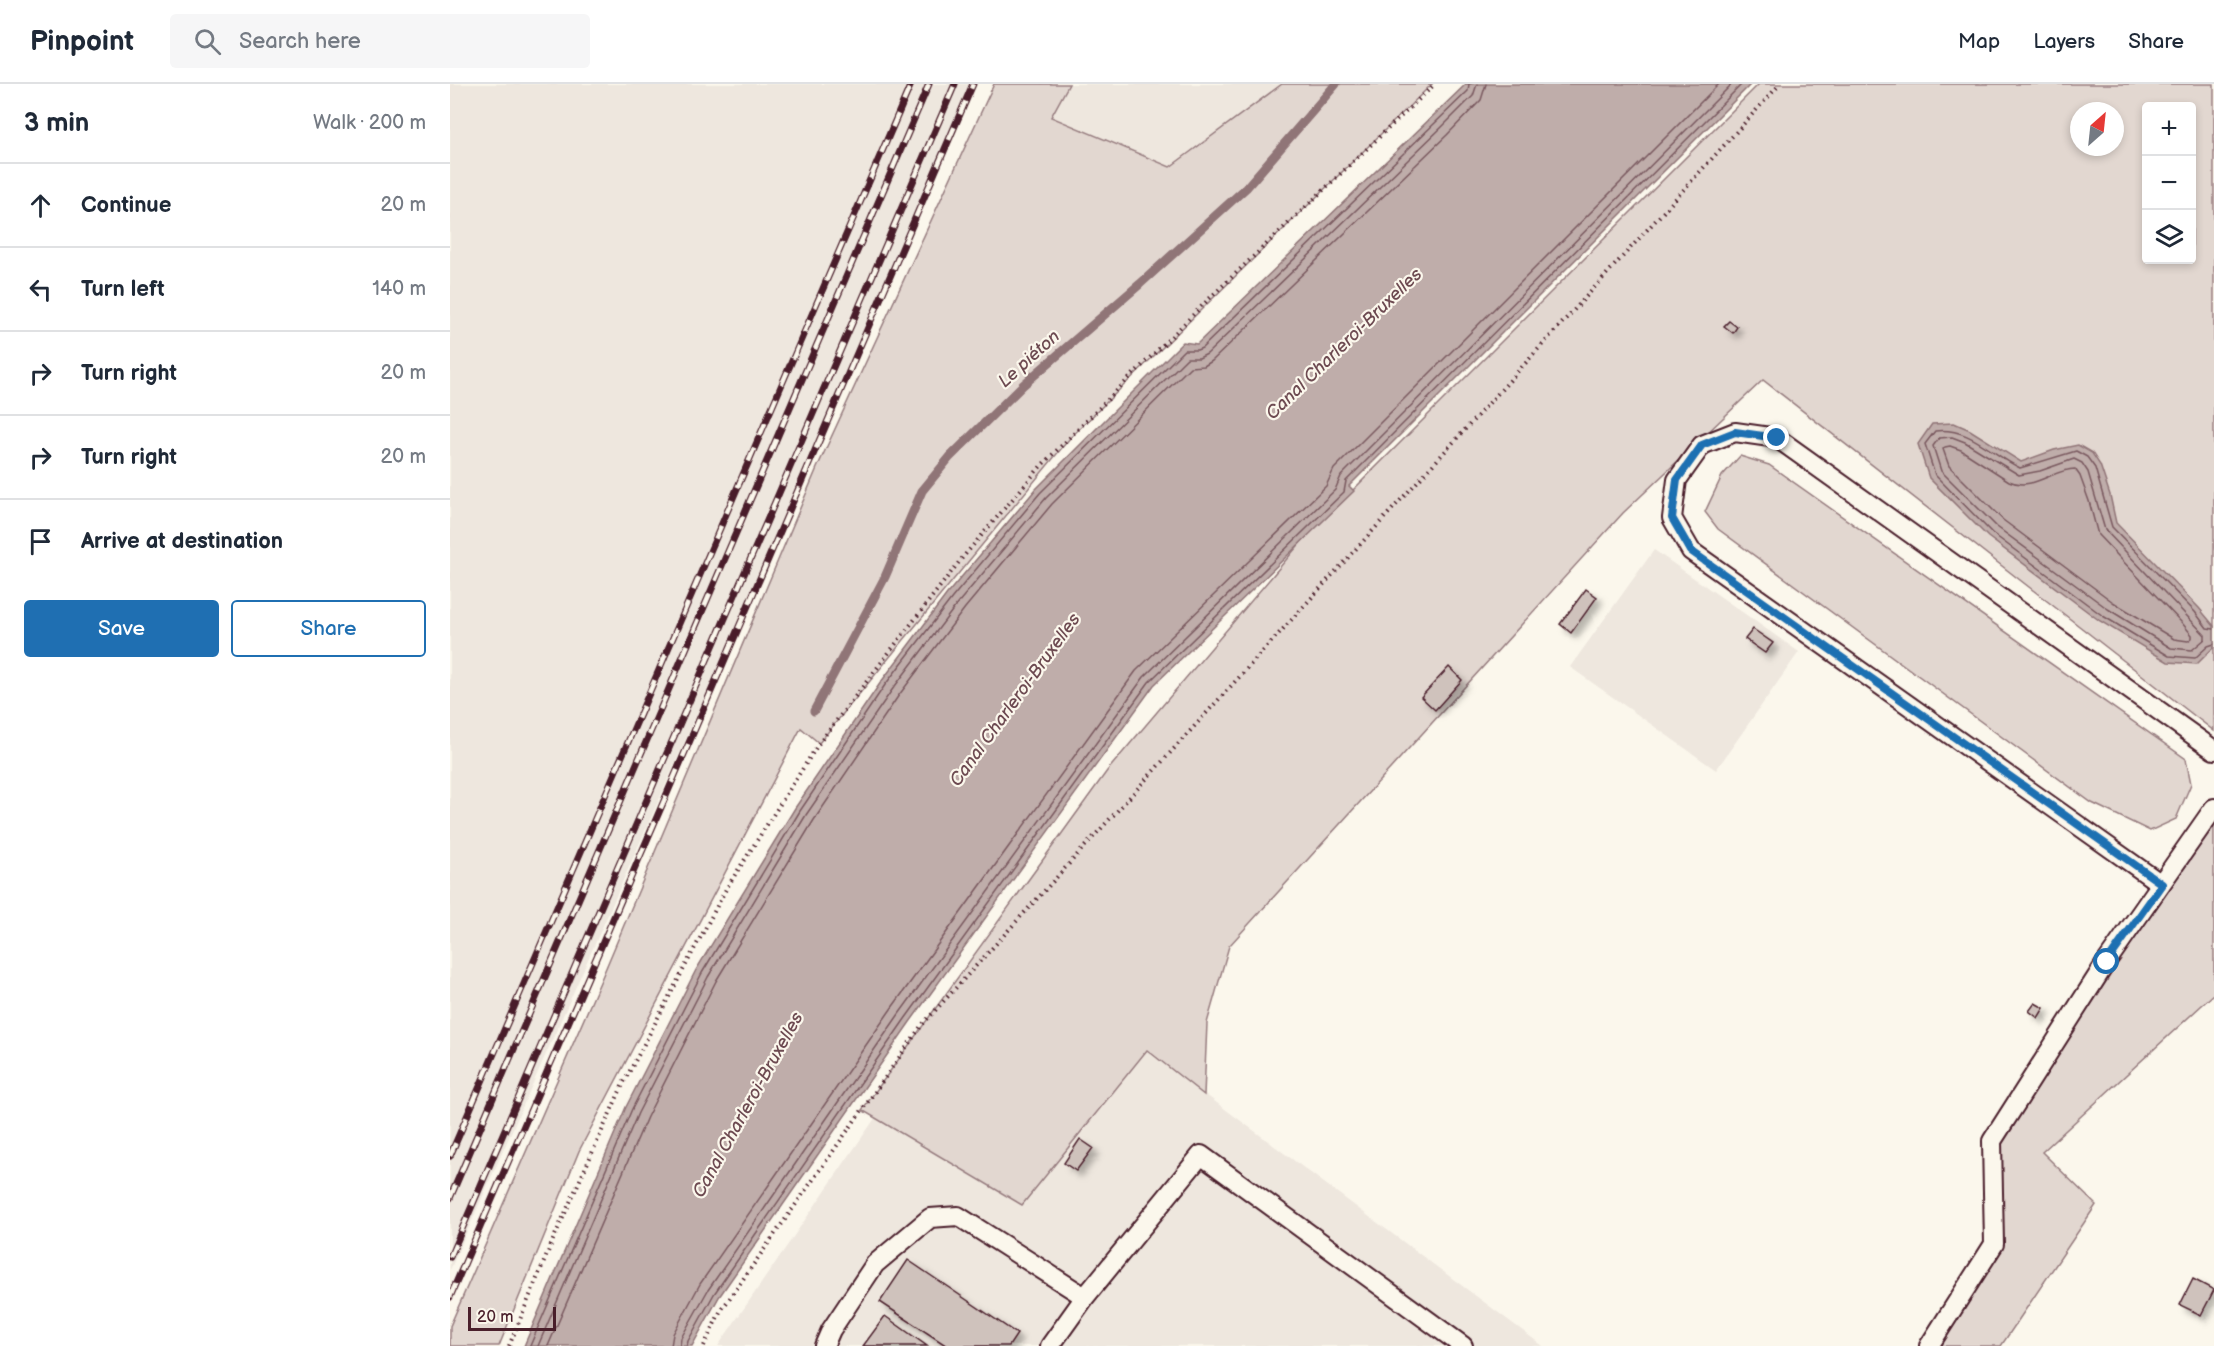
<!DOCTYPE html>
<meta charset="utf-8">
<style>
:root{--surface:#fff;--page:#f6f6f7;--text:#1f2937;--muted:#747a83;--line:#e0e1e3;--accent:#1f6fb2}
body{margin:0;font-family:"Balsamiq Sans",sans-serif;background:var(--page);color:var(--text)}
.controls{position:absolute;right:18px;top:18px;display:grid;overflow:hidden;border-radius:6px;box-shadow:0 3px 9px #0003}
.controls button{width:54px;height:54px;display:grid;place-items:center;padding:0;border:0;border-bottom:2px solid var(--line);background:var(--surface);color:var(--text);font:30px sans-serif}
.compass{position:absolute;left:1620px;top:18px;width:54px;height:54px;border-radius:50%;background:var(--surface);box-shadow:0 3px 9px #0003;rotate:27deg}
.scale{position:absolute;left:18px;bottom:15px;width:88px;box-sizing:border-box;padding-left:6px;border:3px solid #4a1f2b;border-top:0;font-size:16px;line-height:21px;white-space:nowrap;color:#4a1f2b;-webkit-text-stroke:4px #fbf7ec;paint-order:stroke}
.stop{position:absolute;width:18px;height:18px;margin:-14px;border:4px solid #1f6fb2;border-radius:50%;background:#fff}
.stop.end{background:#1f6fb2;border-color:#fff;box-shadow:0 2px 6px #0008}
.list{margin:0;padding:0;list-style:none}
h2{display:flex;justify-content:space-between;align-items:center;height:78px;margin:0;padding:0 24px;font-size:26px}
h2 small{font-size:20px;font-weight:400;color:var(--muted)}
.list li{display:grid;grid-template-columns:39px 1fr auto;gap:18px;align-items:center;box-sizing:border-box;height:84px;padding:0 24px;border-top:2px solid var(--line)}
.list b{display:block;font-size:22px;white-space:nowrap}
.list em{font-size:20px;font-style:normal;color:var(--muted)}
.actions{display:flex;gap:12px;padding:18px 24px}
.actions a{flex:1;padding:14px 0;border:2px solid var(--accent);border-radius:6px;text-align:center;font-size:21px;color:var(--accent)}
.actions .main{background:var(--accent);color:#fff}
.icon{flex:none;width:33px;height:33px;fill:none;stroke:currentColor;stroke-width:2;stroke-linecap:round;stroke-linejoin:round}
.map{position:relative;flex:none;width:1764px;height:1262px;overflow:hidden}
header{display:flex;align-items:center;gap:36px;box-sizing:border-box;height:84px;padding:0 30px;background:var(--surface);border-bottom:2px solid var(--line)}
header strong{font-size:28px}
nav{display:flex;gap:33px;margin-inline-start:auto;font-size:21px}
.search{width:420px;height:54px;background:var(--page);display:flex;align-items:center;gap:15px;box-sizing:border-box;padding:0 21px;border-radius:6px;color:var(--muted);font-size:22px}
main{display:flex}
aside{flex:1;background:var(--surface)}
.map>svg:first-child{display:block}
.built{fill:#eee7de}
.green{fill:#e2d7d0;stroke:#967b7e;stroke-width:1.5;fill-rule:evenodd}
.water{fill:#bfadaa;stroke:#907477;stroke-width:1.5}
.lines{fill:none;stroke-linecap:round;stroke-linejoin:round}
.shore{stroke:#79585e;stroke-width:1.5}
.stream{stroke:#907477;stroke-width:9}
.building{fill:#cfc2bc;stroke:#4a1f2b;stroke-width:1.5;filter:url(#shadow)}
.lane-casing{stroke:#4a1f2b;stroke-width:22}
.path{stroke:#4a1f2b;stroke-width:4;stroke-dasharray:1.5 4.5;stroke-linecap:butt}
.lane{stroke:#fbf7ec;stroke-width:18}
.rail-casing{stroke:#4a1f2b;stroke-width:7}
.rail{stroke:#fbf7ec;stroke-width:4.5;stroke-dasharray:14;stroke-linecap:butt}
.route{stroke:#1f6fb2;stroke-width:8}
.labels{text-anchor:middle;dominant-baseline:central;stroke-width:4.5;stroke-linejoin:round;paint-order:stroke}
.water-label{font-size:18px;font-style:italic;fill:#6d4a51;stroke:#fbf7ec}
</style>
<header>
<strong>Pinpoint</strong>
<div class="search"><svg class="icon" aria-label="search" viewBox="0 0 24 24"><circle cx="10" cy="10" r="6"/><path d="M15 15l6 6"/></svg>Search here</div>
<nav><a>Map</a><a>Layers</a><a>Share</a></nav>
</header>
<main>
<aside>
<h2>3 min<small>Walk · 200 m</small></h2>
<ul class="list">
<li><svg class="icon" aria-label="ahead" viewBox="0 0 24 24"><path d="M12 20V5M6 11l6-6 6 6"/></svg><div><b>Continue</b></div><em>20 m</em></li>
<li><svg class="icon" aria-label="left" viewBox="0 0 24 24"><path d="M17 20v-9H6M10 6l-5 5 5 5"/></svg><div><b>Turn left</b></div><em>140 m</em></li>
<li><svg class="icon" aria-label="right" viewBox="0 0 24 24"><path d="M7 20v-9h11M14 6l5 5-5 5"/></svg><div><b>Turn right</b></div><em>20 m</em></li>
<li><svg class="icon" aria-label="right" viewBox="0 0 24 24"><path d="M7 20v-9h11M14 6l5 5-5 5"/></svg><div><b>Turn right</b></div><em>20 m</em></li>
<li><svg class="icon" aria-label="arrive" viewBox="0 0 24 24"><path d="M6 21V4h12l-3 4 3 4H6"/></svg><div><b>Arrive at destination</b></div></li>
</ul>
<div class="actions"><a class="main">Save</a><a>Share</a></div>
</aside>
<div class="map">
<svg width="1764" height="1262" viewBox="0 0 1764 1262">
<defs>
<filter id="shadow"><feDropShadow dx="5.5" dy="5.5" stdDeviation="3" flood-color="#0004"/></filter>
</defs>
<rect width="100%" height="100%" fill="#fbf7ec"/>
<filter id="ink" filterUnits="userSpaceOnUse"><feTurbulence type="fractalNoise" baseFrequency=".0167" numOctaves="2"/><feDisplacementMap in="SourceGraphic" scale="12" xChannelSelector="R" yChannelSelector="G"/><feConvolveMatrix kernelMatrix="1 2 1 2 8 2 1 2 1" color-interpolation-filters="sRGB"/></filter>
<g filter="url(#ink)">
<path class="built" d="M0,0H527L0,1186Z
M619,0H832L720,83L601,33Z
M1204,466L1349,568L1266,686L1120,583Z
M548,856L1093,1262H268Z"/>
<path class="green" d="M544,0H619L601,33L720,83L832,0H982L620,354L369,659L351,644L129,1067L49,1262H0V1242L150,898L367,384Z
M1309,0H1764V647L1313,296L1173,429L779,862L757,939L754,1011L697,966L572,1121L412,1026L657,687L852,457ZM1696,22H1742V176H1696ZM1629,27H1665V63H1629Z
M1290,372L1319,381L1736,675L1741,700L1726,735L1700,747L1642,719L1268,445L1255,428L1272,392Z
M1764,723V910L1592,1068L1646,1121L1551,1262H1479L1544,1160L1542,1057Z"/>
<path class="water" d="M1016,0H1301L899,402L904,407L704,601L460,938L269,1213L242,1262H74L176,1023L246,886L345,724L431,598L497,510L586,405L733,258L747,260Z
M1504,339L1520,346L1571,378L1604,366L1628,361L1642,369L1650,381L1660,411L1666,439L1749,524L1764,542V563L1747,580L1718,578L1650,537L1538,453L1479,394L1468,360L1482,340Z"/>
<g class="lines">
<path class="shore" d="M1502,353L1515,358L1569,391L1590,387L1624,375L1632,379L1638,388L1655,446L1755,551V555L1742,566L1721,564L1658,525L1547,443L1491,387L1483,362L1489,354Z
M1500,362L1511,366L1559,397C1582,408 1603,385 1625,385L1630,392L1639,417L1648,451L1732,539L1742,551V554L1738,557L1724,555L1663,518L1553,436L1499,382L1493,365L1495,363Z
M1764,545L1757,544L1745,528L1662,443L1645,384L1637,373L1626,367L1570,384C1540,370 1521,343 1485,347L1475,360L1485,391L1542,449L1653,532L1719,572L1745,574L1758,562L1764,560
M80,1262L182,1025L252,889L350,727L435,601L502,514L590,409L734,266H747L752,264L985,39L1018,7L1019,0
M88,1262L188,1029L258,893L356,731L442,606L508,519L596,414L737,274H749L757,270L991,44L1023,12L1027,0
M98,1262L197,1033L266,897L364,736L449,611L515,524L602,420L740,283L754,282L762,277L997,51L1031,16L1036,0
M221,1262L223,1250L250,1200L441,925L686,587L876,402L884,385L1269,0
M230,1262L231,1254L258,1206L449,930L694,593L885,406L891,392L1282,0
M237,1262L238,1257L264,1210L455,935L699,598L894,408L896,397L1292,0"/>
<path class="stream" d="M364,627L435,493L472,407L500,373L573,301L690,200L796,104L886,0"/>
</g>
<path class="building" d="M1279,237L1287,243L1283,249L1274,242Z
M1136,505L1147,513L1121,549L1110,540Z
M1303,545L1323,559L1315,569L1295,555Z
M999,583L1012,596L985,626L971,613Z
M1585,919L1594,924L1588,934L1579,927Z
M630,1055L643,1064L626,1087L614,1079Z
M458,1176L567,1250L559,1262H497L430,1218Z
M1743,1195L1764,1206L1751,1231L1730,1221Z
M435,1232L477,1262H413Z"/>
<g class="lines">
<g class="lane-casing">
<path id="lane" d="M1711,800L1241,467L1222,434L1227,396L1252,361L1285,348L1327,354L1764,666
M374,1262L381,1246L425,1180L480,1134L508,1132L635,1213
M600,1262L635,1213L751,1071L1013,1262
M1479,1262L1544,1160L1542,1057L1657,877L1764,724"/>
</g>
<path class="path" d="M59,1262L103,1156L174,998L276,805L369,659L513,473L591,382L764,210L985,0
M254,1262L270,1228L472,941L1330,0"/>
<use href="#lane" class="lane"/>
<g class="rail-casing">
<path id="rail" d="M0,1072L461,0
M0,1114L479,0
M0,1173L505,0
M0,1213L523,0"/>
</g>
<use href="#rail" class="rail"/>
</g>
</g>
<g class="lines" filter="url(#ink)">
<path class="route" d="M1327,354L1285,348L1252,361L1227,396L1222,434L1241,467L1712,800L1657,878"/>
</g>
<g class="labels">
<g class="water-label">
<text transform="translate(894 260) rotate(-44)">Canal Charleroi-Bruxelles</text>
<text transform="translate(579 275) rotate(-42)">Le piéton</text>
<text transform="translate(565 616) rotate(-54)">Canal Charleroi-Bruxelles</text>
<text transform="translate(298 1021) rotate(-61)">Canal Charleroi-Bruxelles</text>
</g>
</g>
</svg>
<div class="controls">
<button>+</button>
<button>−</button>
<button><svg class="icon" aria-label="layers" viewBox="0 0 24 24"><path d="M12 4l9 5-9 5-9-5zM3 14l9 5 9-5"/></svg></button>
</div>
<svg class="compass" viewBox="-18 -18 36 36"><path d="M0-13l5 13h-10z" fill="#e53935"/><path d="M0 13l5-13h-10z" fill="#747a83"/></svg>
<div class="scale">20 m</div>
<div class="stop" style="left:1657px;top:878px"></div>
<div class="stop end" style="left:1327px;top:354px"></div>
</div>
</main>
